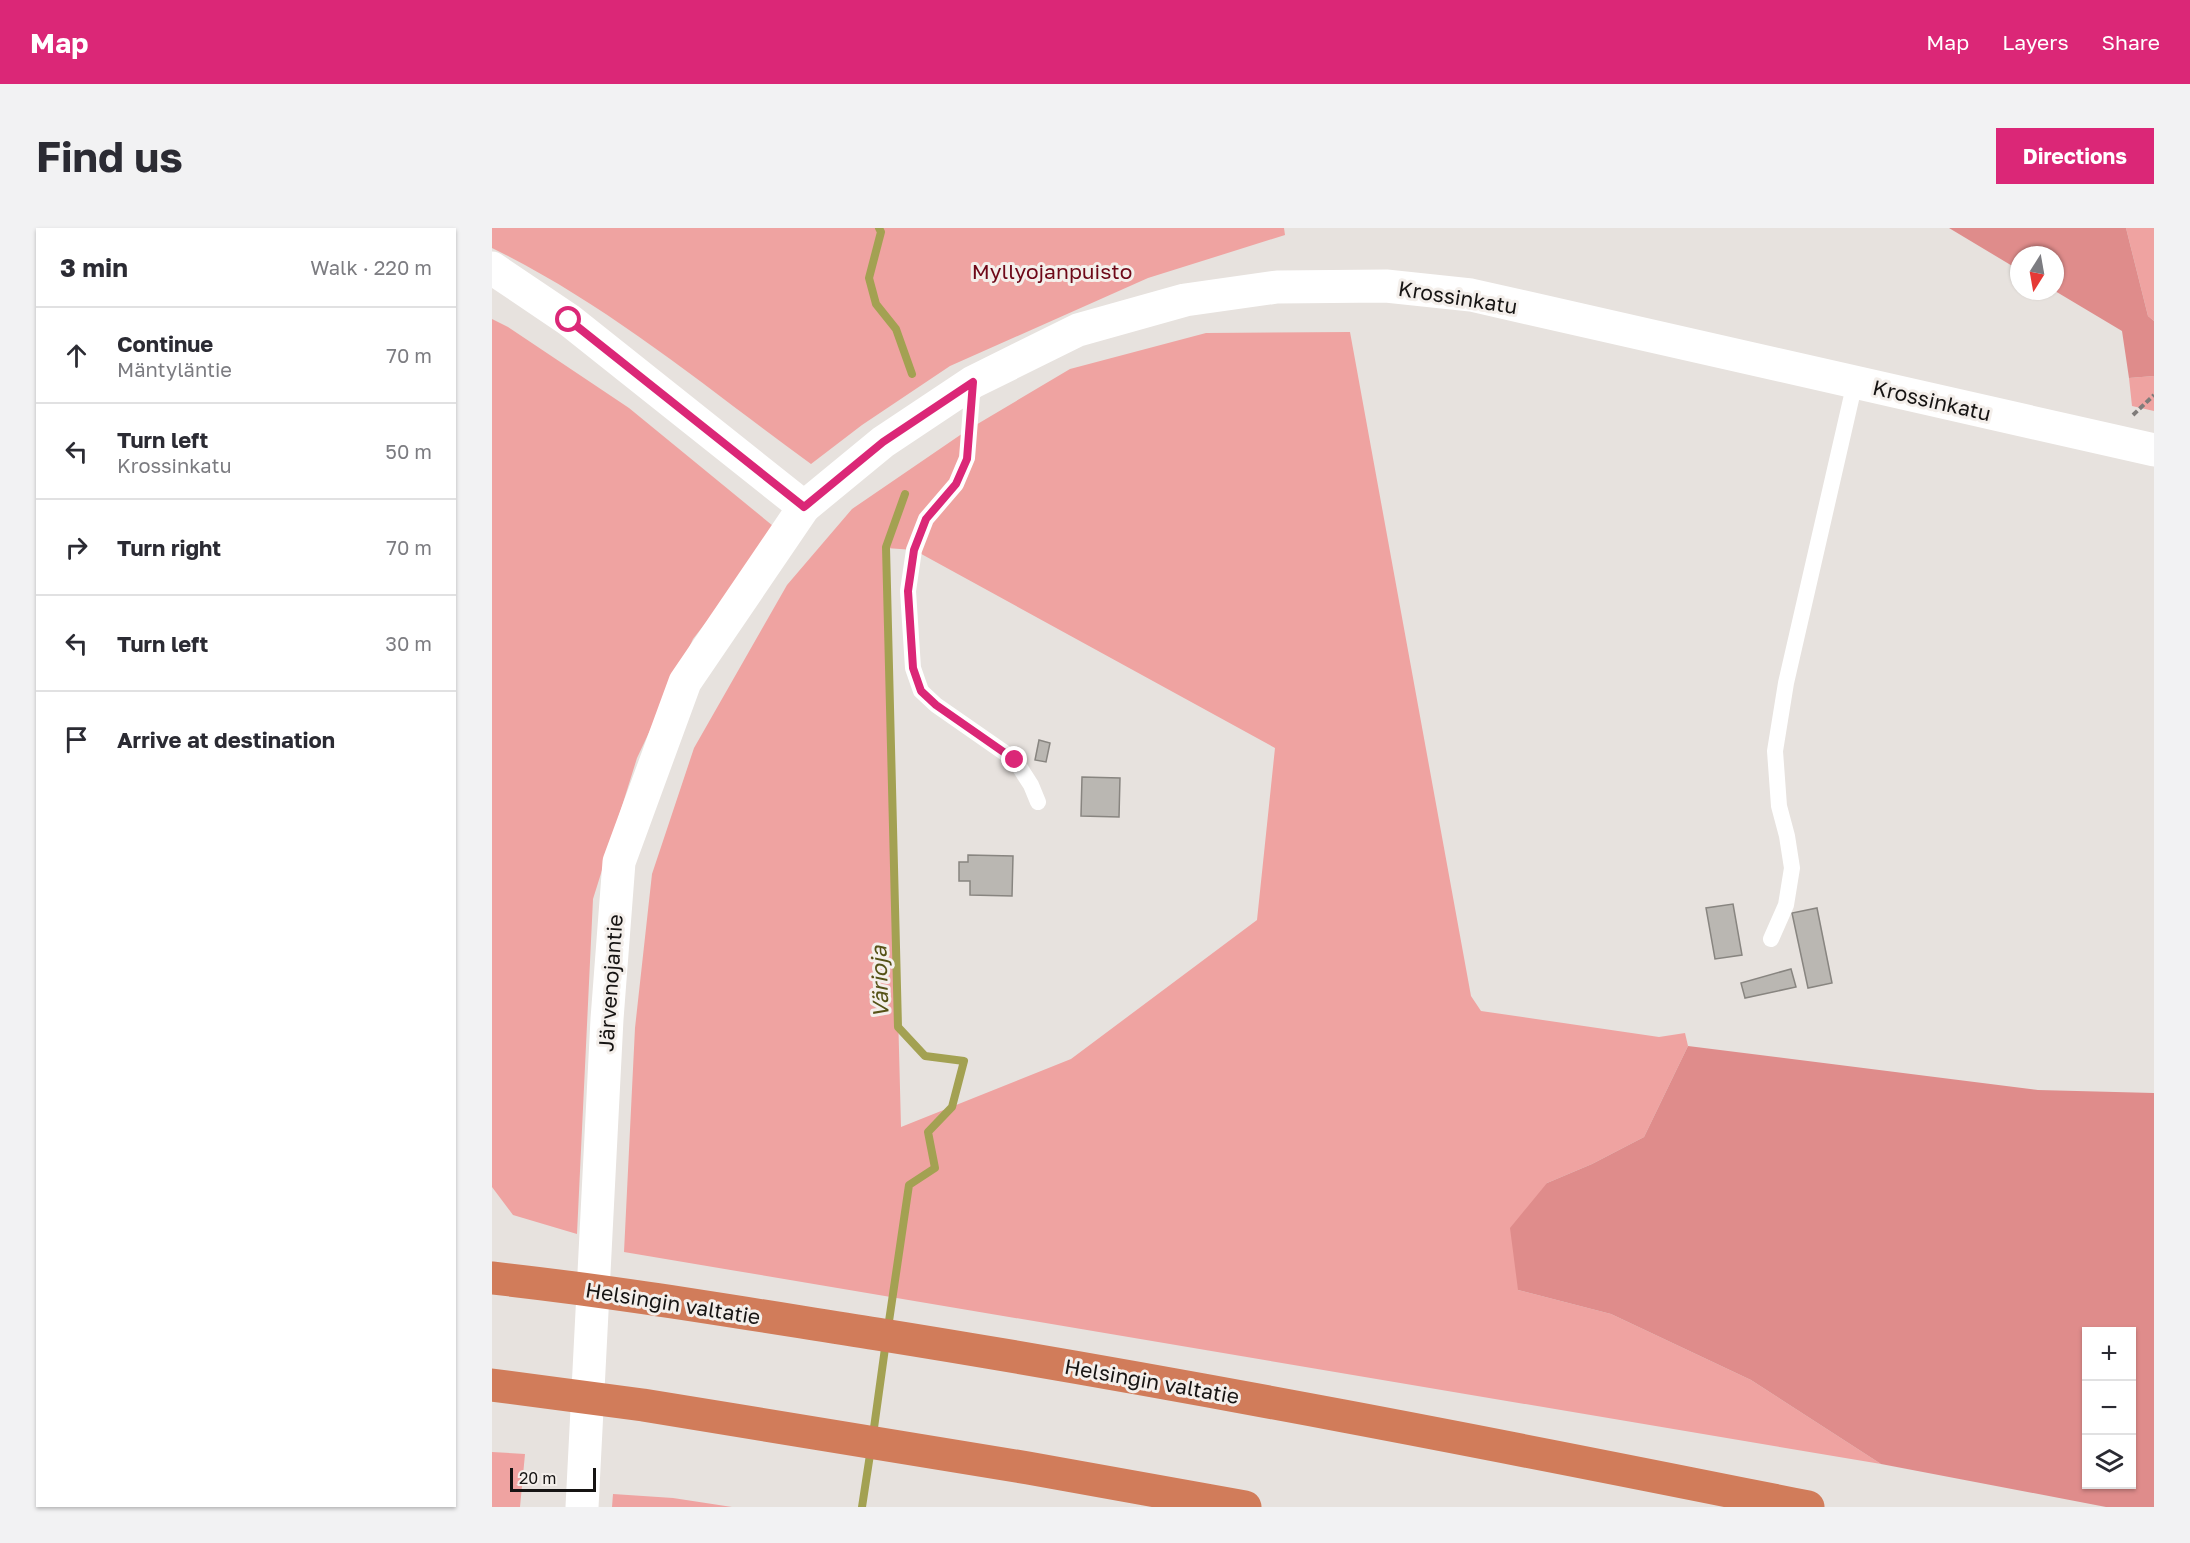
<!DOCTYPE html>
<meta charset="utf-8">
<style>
:root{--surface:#fff;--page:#f2f2f3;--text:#2b2b33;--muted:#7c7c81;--line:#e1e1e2;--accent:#db2777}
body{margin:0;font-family:"Golos Text",sans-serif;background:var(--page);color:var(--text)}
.controls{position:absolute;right:18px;bottom:18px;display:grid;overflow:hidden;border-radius:0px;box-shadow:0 2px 4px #0004}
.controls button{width:54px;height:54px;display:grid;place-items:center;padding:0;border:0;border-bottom:2px solid var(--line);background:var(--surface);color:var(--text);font:30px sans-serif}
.compass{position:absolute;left:1518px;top:18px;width:54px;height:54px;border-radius:50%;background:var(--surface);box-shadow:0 2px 4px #0004;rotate:191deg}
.scale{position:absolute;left:18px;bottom:15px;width:86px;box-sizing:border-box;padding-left:6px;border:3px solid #161413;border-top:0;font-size:16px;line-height:21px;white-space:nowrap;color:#161413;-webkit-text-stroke:4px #f4efeb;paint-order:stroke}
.stop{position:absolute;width:18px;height:18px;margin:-14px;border:4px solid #db2777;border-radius:50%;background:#fff}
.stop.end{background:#db2777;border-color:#fff;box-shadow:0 2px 6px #0008}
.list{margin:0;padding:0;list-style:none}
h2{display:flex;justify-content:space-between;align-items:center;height:78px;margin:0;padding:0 24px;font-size:26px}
h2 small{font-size:20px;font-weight:400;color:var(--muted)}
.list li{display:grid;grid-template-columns:39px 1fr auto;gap:18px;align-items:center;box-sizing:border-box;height:96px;padding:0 24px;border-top:2px solid var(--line)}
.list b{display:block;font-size:22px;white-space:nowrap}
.list p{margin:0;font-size:20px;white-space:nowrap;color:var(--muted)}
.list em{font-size:20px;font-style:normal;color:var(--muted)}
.icon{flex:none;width:33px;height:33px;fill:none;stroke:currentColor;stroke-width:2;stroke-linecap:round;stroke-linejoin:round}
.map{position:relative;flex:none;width:1662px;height:1279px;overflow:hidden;border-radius:0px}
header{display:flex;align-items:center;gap:36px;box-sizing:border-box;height:84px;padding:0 30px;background:var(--accent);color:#fff}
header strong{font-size:28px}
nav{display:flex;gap:33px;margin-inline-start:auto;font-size:21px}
.intro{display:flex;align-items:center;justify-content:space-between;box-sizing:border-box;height:144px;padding:0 36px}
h1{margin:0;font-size:42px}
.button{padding:15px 27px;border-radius:0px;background:var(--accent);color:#fff;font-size:21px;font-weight:700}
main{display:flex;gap:36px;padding:0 36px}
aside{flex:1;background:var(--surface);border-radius:0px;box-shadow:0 2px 4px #0004}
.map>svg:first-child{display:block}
.green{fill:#efa3a1;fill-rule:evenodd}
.forest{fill:#df8c8b;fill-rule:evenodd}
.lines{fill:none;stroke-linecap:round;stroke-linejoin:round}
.stream{stroke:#a3a152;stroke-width:8}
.building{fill:#bab7b2;stroke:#888580;stroke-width:1.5}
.path{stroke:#807c7a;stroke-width:4;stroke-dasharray:6 3;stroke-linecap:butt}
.service{stroke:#fff;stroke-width:16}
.minor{stroke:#fff;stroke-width:33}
.tertiary{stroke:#fff;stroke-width:33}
.motorway{stroke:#d17c5a;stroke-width:33}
.route{stroke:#db2777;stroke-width:8}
.labels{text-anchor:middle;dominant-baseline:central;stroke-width:6;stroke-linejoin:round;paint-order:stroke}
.park-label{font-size:21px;fill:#6e0818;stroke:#f4efeb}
.street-label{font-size:21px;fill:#161413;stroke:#f4efeb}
.water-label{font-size:22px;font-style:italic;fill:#555217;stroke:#f4efeb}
</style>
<header>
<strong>Map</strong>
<nav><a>Map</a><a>Layers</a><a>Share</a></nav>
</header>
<div class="intro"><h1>Find us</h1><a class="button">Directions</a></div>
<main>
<aside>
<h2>3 min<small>Walk · 220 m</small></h2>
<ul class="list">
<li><svg class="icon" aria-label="ahead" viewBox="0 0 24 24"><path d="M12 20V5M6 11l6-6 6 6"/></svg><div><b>Continue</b><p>Mäntyläntie</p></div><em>70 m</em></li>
<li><svg class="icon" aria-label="left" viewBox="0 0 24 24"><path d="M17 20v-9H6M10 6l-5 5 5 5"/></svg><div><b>Turn left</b><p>Krossinkatu</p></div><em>50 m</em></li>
<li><svg class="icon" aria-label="right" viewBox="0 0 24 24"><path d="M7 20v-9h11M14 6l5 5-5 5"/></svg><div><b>Turn right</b></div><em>70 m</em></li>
<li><svg class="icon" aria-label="left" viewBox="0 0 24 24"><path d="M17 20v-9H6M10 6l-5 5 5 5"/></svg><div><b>Turn left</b></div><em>30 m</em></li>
<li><svg class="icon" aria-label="arrive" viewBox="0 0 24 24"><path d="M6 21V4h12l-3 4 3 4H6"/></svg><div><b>Arrive at destination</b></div></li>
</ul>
</aside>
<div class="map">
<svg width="1662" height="1279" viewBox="0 0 1662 1279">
<rect width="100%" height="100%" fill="#e7e2de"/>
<path class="green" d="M0,0H792L793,7L656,50L458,138L370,197L319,236C216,161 115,76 0,20Z
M1634,0H1662V93L1656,88Z
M0,91L16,99L137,180L286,302L201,411L145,530L101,671L85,1006L21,987L0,959Z
M858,104L979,768L989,783L1167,809L1193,805L1196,818L1152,909L1100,936L1055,955L1026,1062L1119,1086L1259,1152L1389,1236L132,1024L143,800L160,646L202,520L295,357L360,281L477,201L578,141L714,105ZM394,320L422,322L783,520L765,692L579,831L409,899Z
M1662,148V183L1640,178L1637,150Z
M0,1224L33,1226L28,1279H0Z
M121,1266L181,1270L240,1279H120Z"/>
<path class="forest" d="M1457,0H1634L1656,88L1662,93V148L1637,150L1630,103L1563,63V27H1527V42Z
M1196,818L1546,862L1662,865V1279H1614L1389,1236L1259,1152L1119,1086L1026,1062L1018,1000L1055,955L1100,936L1152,909ZM1594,1104H1640V1256H1594Z"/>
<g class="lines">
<path class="stream" d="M387,0L389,4L377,50L384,76L404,101L420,146
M396,1100L417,957L443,940L436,904L460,879L472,833L433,828L406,799L394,319L413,266
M381,1207L394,1113
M370,1279L379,1220"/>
</g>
<path class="building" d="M547,512L558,515L554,534L543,532Z
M590,549L628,550L627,589L589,588Z
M476,627L521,628L520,668L478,667V653H467V634H476Z
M1241,676L1250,727L1223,731L1214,680Z
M1325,680L1340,755L1316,760L1300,685Z
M1299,741L1304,759L1253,770L1249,755Z"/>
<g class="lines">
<path class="path" d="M1641,187L1662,167"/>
<path class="service" d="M481,154L475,230L464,256L434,291L422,322L416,363L421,440L429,463L444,477L523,532L539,557L546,574
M1279,711L1294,677L1300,640L1295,608L1287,578L1283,523L1294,455L1363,154"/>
<path class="minor" d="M0,40L77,92L312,279L193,454L127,634L115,791L90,1279"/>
<path class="tertiary" d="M312,279L391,214L481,154L586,102L693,72L785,59L894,58L979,67L1662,222"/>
<path class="motorway" d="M0,1050C129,1064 257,1086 385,1106C697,1156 1007,1217 1316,1279
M0,1157L151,1177L536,1240L753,1279"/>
</g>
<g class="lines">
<path class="route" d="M77,92L312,279L391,214L481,154L475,231L464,256L434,291L422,322L416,363L421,440L429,463L444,477L523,532"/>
</g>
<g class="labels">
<g class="park-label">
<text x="560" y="43">Myllyojanpuisto</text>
</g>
<g class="street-label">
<text transform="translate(966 69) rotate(9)">Krossinkatu</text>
<text transform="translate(1440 172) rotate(13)">Krossinkatu</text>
<text transform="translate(118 755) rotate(-86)">Järvenojantie</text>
<text transform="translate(181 1075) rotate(9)">Helsingin valtatie</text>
<text transform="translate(660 1153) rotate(10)">Helsingin valtatie</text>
</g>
<g class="water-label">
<text transform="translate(387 754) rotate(-92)">Värioja</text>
</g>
</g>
</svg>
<div class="controls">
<button>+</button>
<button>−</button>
<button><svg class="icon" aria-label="layers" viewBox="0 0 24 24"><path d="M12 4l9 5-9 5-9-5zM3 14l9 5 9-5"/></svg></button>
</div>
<svg class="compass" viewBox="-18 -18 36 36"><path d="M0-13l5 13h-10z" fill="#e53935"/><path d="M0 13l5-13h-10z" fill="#7c7c81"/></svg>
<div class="scale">20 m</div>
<div class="stop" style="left:77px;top:92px"></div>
<div class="stop end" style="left:523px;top:532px"></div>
</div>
</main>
